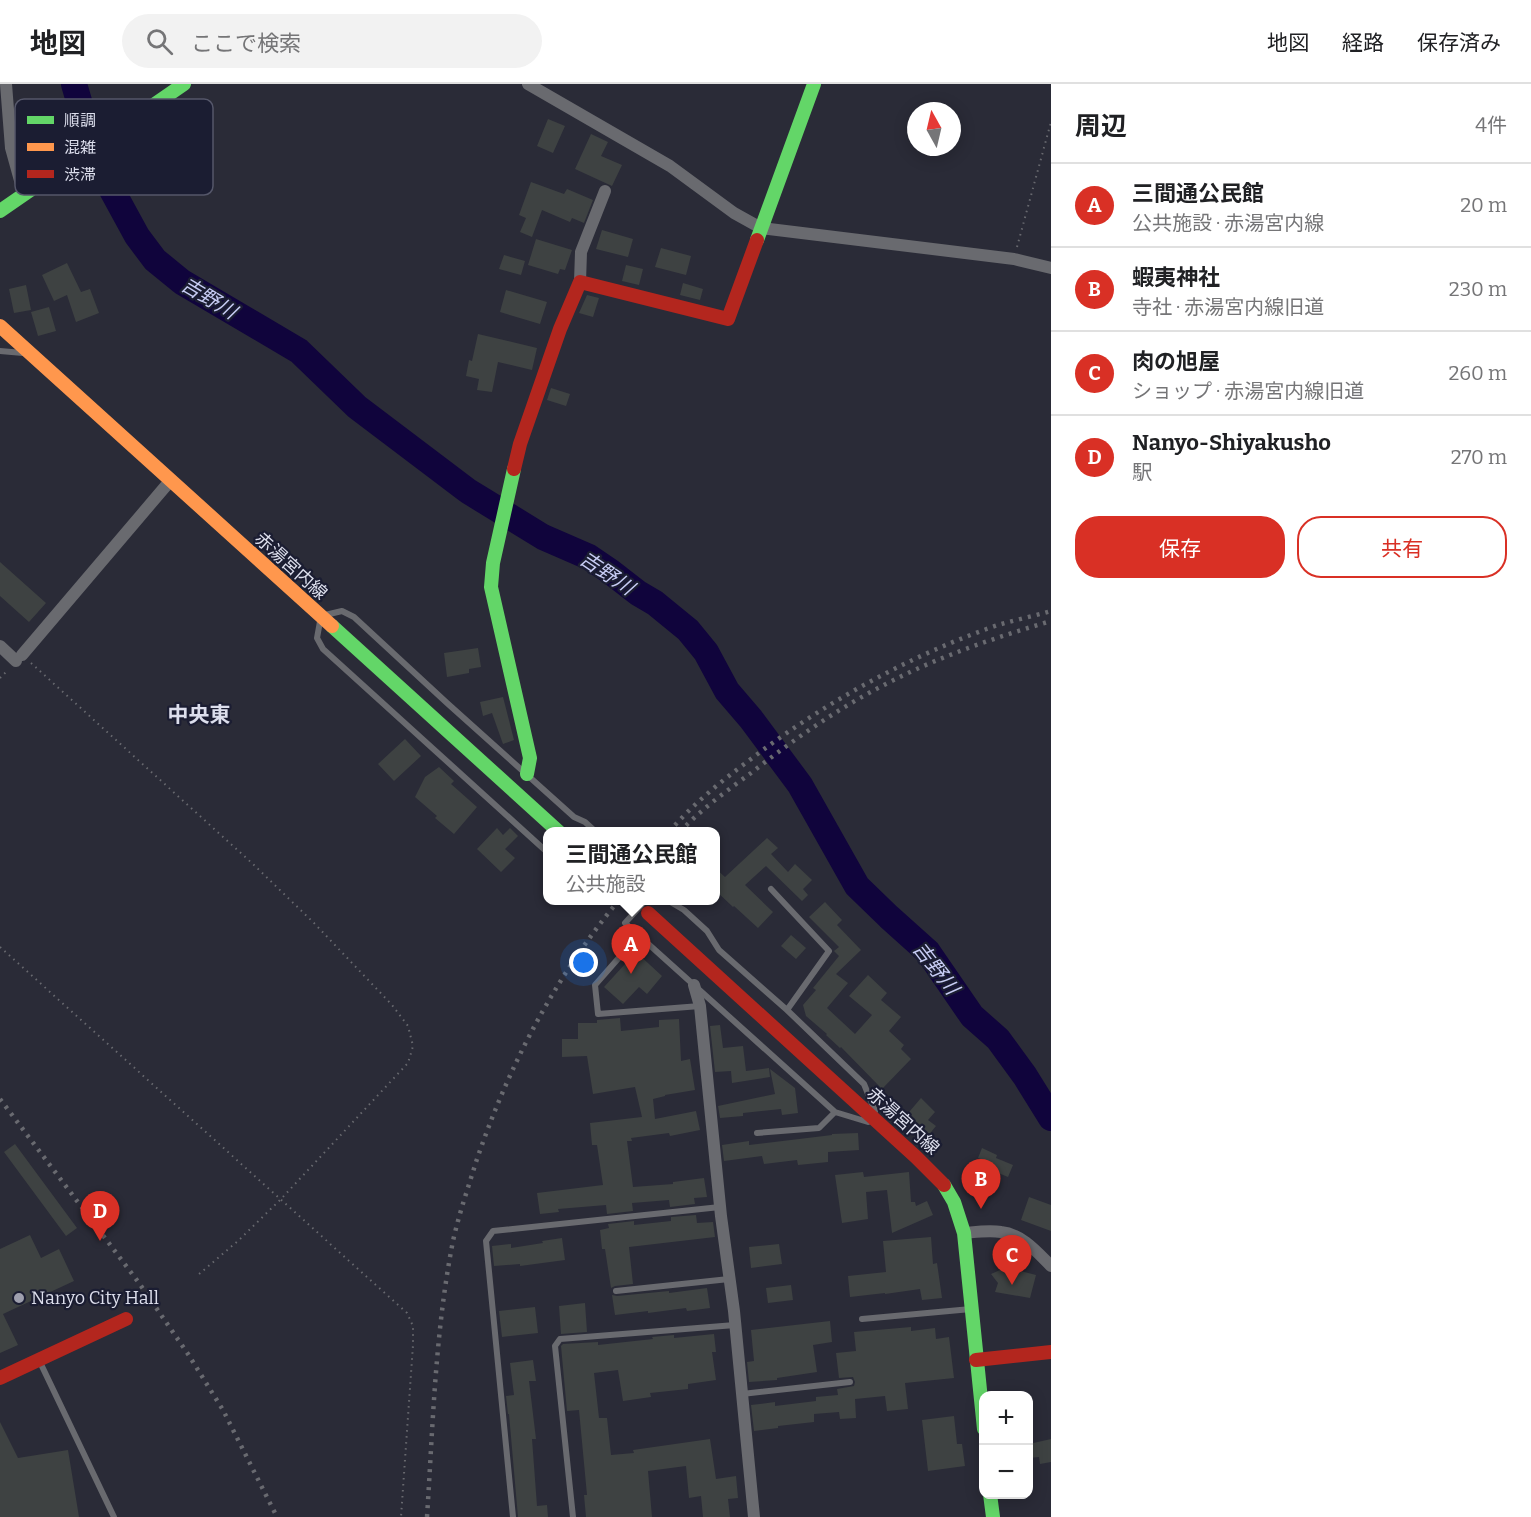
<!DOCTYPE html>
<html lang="ja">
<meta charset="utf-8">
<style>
:root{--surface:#fff;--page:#f2f2f2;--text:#202124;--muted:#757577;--line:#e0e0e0;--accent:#d93025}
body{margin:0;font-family:Bitter,"Noto Sans JP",serif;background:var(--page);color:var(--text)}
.controls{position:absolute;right:18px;bottom:18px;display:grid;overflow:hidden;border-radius:12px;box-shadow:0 3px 15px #0003}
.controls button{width:54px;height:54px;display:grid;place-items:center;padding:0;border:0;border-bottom:2px solid var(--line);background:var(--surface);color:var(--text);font:30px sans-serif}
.compass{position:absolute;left:907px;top:18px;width:54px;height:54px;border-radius:50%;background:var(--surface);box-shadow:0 3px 15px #0003;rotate:352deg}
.you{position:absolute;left:584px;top:879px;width:21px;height:21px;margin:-15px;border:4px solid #fff;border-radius:50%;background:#1a73e8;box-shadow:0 0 0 9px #1a73e833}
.badge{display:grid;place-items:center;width:39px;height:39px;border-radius:50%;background:var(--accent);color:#fff;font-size:20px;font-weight:700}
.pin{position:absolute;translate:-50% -50px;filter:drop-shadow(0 2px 3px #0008)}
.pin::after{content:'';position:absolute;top:32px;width:21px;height:18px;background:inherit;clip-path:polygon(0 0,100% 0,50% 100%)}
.popup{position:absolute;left:543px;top:743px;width:177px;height:78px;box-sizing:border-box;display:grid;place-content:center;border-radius:12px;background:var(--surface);filter:drop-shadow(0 2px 4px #0005);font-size:20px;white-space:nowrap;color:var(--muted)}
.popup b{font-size:22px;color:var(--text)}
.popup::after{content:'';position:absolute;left:50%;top:100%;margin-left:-12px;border:12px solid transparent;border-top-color:var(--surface)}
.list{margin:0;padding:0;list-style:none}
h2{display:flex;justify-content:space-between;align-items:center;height:78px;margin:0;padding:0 24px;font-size:26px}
h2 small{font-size:20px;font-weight:400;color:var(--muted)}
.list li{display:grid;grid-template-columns:39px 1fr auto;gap:18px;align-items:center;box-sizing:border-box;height:84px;padding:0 24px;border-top:2px solid var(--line)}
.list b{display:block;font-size:22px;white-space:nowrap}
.list p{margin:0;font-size:20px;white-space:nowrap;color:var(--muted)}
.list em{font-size:20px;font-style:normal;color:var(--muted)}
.actions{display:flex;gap:12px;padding:18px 24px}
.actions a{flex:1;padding:14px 0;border:2px solid var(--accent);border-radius:24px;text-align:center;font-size:21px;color:var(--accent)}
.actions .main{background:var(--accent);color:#fff}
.icon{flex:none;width:33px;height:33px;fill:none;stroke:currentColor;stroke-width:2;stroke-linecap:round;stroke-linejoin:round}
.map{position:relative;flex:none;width:1051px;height:1433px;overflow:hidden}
header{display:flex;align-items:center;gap:36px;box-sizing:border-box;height:84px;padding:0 30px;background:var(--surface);border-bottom:2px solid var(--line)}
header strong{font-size:28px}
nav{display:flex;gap:33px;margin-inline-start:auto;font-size:21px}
.search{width:420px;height:54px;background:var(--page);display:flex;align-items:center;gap:15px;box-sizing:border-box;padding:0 21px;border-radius:33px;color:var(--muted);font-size:22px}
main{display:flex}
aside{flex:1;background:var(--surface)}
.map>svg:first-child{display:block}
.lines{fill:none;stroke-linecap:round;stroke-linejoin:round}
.river{stroke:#10043c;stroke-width:26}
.building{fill:#3e4242}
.path{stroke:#68696f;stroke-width:2;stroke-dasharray:1.5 4.5;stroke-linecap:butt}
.lane{stroke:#696a6f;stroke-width:6}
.street{stroke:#696a6f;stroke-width:12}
.fast{stroke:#63d668;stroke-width:14}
.slow{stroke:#ff974d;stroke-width:14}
.jam{stroke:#b3261e;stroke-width:14}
.rail{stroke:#696a70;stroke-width:4.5;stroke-dasharray:3 6;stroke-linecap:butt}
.poi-dot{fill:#9e9fad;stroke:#1b1d32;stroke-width:2}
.labels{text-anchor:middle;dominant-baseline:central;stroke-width:4.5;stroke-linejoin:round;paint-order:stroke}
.street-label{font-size:18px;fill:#dcdeec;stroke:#1b1d32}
.poi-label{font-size:18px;fill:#dcdeec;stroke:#1b1d32;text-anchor:start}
.water-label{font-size:20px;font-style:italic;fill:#c7ccf4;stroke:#1b1d32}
.quarter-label{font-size:21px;font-weight:bold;fill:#dcdeec;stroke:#1b1d32}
.key{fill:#1b1d32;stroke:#55576a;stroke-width:1.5}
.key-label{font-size:16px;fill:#dcdeec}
</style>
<header>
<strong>地図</strong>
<div class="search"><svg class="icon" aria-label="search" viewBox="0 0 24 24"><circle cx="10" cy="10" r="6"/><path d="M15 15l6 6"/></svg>ここで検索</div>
<nav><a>地図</a><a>経路</a><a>保存済み</a></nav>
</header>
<main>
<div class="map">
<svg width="1051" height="1433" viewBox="0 0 1051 1433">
<rect width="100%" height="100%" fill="#2a2b37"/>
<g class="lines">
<path class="river" d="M74,0L88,48L107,97L137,152L155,176L182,198L299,267L357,323L468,407L543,453L589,473L611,488L638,509L655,519L688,546L706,568L727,607L751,635L800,701L857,802L889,833L928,868L972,932L998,955L1025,992L1051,1034"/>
</g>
<path class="building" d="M548,35L565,42L553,69L537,62Z
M591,50L608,58L601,72L622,81L612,102L575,85Z
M531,98L564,110L567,105L593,116L584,139L572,134L570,138L542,126L532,153L520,148L526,134L519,131Z
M602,146L633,155L628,173L596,165Z
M536,155L572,166L565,186L560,185L558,190L528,181Z
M661,164L691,172L686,191L655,183Z
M504,171L525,177L521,191L499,185Z
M67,179L81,208L90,205L99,229L76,238L67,211L54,217L42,191Z
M626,181L643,185L639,201L622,197Z
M683,199L703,205L700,216L680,211Z
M26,201L31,226L14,229L9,205Z
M506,206L547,218L540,240L500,228Z
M587,211L599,214L593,233L579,229Z
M49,223L56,247L38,252L31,228Z
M478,250L537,264L532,286L498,278L492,308L477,306L479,295L466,292L469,276L472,277Z
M551,304L570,310L566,322L547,316Z
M0,478L46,519L29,538L0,512Z
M478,564L481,583L469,585V589L447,593L444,569Z
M503,613L514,656L503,660L492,629L483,632L480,618Z
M405,655L421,672L394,697L378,680Z
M439,683L454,697L451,700L477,723L454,750L435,734L437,732L415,713L425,693Z
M497,744L503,751L510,744L518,752L505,765L515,774L501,788L477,765Z
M767,754L778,764L771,770L788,788L795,780L812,796L803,805L808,811L802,817L766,782L745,801L773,828L758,844L734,822L733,823L715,806V784L725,793Z
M825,818L842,836L837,841L861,866L836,890L848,899L827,924L855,950L872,931L849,912L868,891L887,909L881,916L901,933L889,947L904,961L901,965L911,975L882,1005L841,963L840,964L826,951L827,950L806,932L803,921L816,906L813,904L839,872L834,867L839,863L809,833Z
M791,851L806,864L796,875L781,862Z
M636,868L662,892L647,910L639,903L623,920L604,903Z
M620,934L621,947L659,943V936L679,935L681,977L690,975L695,1006L665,1011V1012L653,1015L655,1035L696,1027L700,1046L670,1052L669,1049L631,1054L632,1057H627L633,1103L673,1100V1098L704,1094L707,1113L694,1114L695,1120L670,1123L669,1116L632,1119L633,1127L607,1130L606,1121L558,1125L559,1128L540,1130L537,1109L603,1101L597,1061H592L590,1039L642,1033L635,1003L593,1010L587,972L562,973V955H578V939H597V936Z
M720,941L723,964L743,962L746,987L769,984L770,993L732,999L731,987L715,988L710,942Z
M770,985L795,1004L798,1029L782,1031L781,1025L743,1029V1032L720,1034L718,1022L775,1010Z
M921,1014L935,1028L928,1036L936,1042L927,1053L904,1034Z
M858,1049L859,1066L828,1068V1078L798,1081L797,1076L764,1080L762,1072L724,1077L722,1061L749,1057V1061L832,1051V1050Z
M15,1060L77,1144L66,1152L4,1068Z
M982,1064L997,1071L996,1074L1013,1081L1008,1093L991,1086L993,1080L978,1074Z
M863,1088L864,1093L909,1088L911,1118H915L916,1122L927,1117L933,1131L892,1149L887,1106L866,1108L868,1135L842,1139L835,1091Z
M1029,1113L1051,1121V1147L1021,1136Z
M696,1131L697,1139L713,1138L715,1153L629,1163L633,1200L615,1202L611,1204L605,1165H602L600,1146L609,1144L608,1140L634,1137V1141L671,1137V1133Z
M30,1151L41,1174L59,1165L74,1197L3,1230L18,1261L0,1269V1165Z
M931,1153L933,1180L937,1179L942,1214L922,1216L920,1205L885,1210V1209L850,1213L848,1192L886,1188L883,1157Z
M562,1154L565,1176L520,1182V1180L494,1182L492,1162L511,1160V1164L543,1159L542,1157Z
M779,1160L782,1180L751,1184L749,1163Z
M1001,1182L1036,1191L1030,1214L995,1208L998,1199L991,1190L1000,1186Z
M791,1201L793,1216L768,1219L766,1204Z
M707,1204L710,1224L687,1227L686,1224L648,1229V1227L615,1231L612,1211L617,1212L669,1207V1209Z
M585,1219L587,1248L561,1250L559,1222Z
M535,1223L538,1249L502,1253L499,1227Z
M830,1237L832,1258L813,1261L817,1288L777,1294V1296L749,1298L747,1278L754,1277L751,1246Z
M911,1243V1247L935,1244L936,1255L949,1253L954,1294L905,1299L908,1325L887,1327L885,1312L855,1315L856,1334L840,1335L839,1328L814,1330V1338L778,1342V1344L754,1347L751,1321L775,1318V1322L816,1317V1313L838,1311L837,1305L854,1302L855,1298L853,1293L839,1294L836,1269L856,1267L854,1248Z
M714,1250L716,1268H712L716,1296L688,1300V1305L650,1309L651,1313L623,1317L618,1286L594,1289L599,1334H607L611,1371L634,1369L633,1366L710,1355L716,1395L736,1392L738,1414L728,1415L730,1433H703L701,1412L689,1414L686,1382L648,1387L652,1433H586L584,1411H587L579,1326L567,1327L561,1262L563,1260L598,1258V1261L653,1255L652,1253L674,1251V1254Z
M533,1276L536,1297H529L536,1355H532L537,1422L547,1421L548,1433H518L509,1330H508L506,1312L514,1311L510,1279Z
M954,1332L957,1360H962L965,1382L928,1387L922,1336Z
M0,1338L18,1374L68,1366L79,1433H0Z
M1051,1355V1378L1040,1380L1039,1373L1029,1374V1360Z"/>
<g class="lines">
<path class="path" d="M1017,163L1051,38
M31,579L254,781L314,839L392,921L408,942L413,962L408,979L281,1115L239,1156L198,1191
M0,594L8,586
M0,863L407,1229L413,1242V1261L401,1433"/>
<path class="lane" d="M0,267L23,269
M547,768L323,565L317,554L321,532L342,527L354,533L447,619L574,733L585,738L596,748
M771,805L829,867L787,926
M646,816L625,839L835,1028L868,1038
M667,816L684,826L707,847L719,866L787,926L864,1000L875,1027
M638,852L595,901L598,930L700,922
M757,1049L819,1044L835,1028
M616,1207L729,1195
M862,1235L971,1225
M39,1276L114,1433
M742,1310L850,1298
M513,1433L486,1157L493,1147L720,1123
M573,1433L555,1262L560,1255L735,1241"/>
<path class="street" d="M6,0L11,64L24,111
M528,0L670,82L734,129L761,144L1014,175L1051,184
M580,198L581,168L605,107
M0,562L16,577
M22,571L170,397
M694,901L700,922L721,1132L734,1227L754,1433
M964,1149C976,1148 989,1146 1001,1148C1022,1150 1037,1168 1051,1182"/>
<path class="fast" d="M0,127L184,0
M757,156L814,0
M514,385L493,479L491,503L530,674L527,690
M332,542L559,748
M944,1101L954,1118L964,1149L984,1345
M990,1410L993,1433"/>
<path class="slow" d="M0,242L332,542"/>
<path class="jam" d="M514,385L520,360L560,245L580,198L728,235L757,156
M648,829L916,1073L944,1101
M976,1276L1051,1268
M0,1294L126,1235"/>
<path class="rail" d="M669,748C692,721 719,699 747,678C822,620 908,572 998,541C1015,536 1034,532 1051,527
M680,748C700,726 728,706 751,689C793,656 837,625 884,601C937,573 994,554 1051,537
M0,1015L139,1199L188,1270L223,1326L277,1433
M427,1433C433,1341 435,1248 453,1157C459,1130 468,1104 476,1078C508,983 555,893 619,816"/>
</g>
<circle class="poi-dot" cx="19" cy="1214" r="6"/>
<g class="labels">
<g class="street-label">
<text transform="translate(291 482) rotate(42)">赤湯宮内線</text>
<text transform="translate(903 1037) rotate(42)">赤湯宮内線</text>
</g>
<g class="poi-label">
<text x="31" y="1214">Nanyo City Hall</text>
</g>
<g class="water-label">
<text transform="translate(209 214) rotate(31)">吉野川</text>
<text transform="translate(607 489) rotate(34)">吉野川</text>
<text transform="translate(936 884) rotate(52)">吉野川</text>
</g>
<g class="quarter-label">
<text x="199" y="631">中央東</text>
</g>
</g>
<rect x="15" y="15" width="198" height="96" rx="9" class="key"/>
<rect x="27" y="32" width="27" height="8" fill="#63d668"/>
<rect x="27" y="59" width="27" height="8" fill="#ff974d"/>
<rect x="27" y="86" width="27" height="8" fill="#b3261e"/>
<g class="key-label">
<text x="64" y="42">順調</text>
<text x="64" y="69">混雑</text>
<text x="64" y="96">渋滞</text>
</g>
</svg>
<div class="controls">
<button>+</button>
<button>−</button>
</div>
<svg class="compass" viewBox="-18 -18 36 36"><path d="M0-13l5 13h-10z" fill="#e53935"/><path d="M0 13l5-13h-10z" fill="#757577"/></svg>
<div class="you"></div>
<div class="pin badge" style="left:631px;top:890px">A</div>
<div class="popup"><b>三間通公民館</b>公共施設</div>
<div class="pin badge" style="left:981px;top:1125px">B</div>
<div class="pin badge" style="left:1012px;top:1201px">C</div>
<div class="pin badge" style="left:100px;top:1157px">D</div>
</div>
<aside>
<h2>周辺<small>4件</small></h2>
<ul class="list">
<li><span class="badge">A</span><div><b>三間通公民館</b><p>公共施設 · 赤湯宮内線</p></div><em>20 m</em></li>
<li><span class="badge">B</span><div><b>蝦夷神社</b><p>寺社 · 赤湯宮内線旧道</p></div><em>230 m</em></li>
<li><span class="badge">C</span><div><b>肉の旭屋</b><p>ショップ · 赤湯宮内線旧道</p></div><em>260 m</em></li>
<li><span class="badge">D</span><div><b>Nanyo-Shiyakusho</b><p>駅</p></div><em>270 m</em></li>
</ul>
<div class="actions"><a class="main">保存</a><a>共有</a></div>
</aside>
</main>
